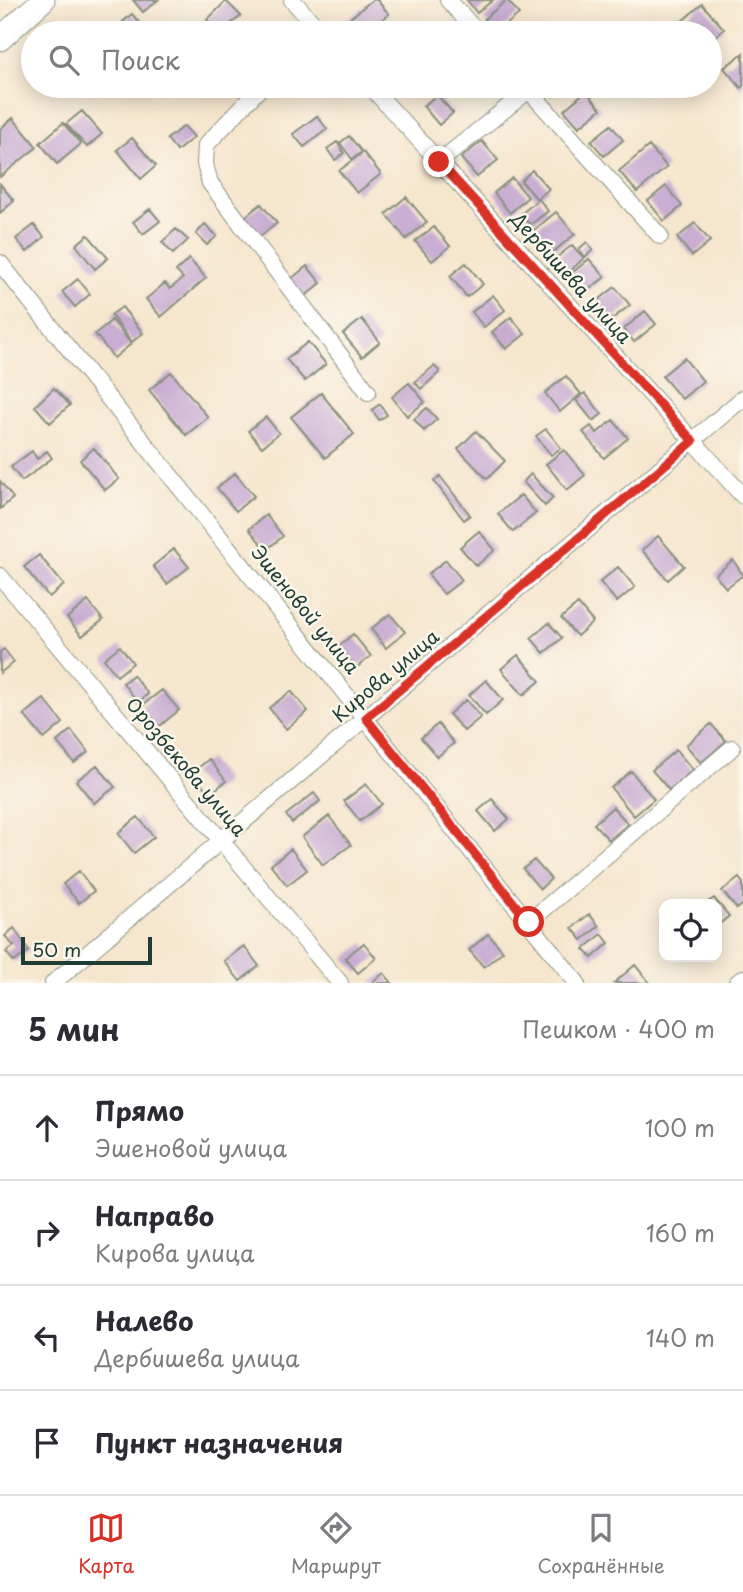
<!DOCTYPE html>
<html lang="ru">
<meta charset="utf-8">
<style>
:root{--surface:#fff;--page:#f2f2f3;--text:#2b2b33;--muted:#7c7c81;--line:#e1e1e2;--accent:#d93025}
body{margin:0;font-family:"Playpen Sans",sans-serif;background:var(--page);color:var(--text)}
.controls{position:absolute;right:21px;bottom:21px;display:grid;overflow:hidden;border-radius:14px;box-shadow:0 4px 18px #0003}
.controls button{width:63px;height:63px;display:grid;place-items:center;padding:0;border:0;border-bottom:2px solid var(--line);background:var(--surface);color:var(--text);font:35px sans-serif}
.scale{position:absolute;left:21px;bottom:18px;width:131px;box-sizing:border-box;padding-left:7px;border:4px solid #1f3d34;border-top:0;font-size:19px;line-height:24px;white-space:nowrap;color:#1f3d34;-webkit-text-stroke:5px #fbf7ec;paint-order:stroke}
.stop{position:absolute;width:21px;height:21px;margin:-16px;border:5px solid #d93025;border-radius:50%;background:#fff}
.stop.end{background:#d93025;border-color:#fff;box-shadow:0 2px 7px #0008}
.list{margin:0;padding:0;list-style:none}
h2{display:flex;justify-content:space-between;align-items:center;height:91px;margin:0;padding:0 28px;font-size:30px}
h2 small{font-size:23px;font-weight:400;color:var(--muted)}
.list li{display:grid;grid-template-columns:46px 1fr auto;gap:21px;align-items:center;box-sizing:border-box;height:105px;padding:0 28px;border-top:2px solid var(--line)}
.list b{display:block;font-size:26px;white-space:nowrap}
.list p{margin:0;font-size:23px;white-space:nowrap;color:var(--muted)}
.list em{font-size:23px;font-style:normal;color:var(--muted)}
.icon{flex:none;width:38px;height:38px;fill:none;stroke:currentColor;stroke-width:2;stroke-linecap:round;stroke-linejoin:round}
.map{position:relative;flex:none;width:743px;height:983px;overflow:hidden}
.search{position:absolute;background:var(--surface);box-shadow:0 4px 18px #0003;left:21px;right:21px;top:21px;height:77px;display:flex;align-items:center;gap:18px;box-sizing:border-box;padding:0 24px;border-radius:38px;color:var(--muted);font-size:26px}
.sheet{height:511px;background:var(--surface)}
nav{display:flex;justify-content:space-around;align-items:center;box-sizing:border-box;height:98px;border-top:2px solid var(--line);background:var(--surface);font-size:19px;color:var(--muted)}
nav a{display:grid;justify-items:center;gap:4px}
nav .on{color:var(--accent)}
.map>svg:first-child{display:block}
.building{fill:#c9add3}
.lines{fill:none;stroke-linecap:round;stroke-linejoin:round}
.minor-casing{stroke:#8a9281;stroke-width:18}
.secondary-casing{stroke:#8a9281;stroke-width:25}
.minor{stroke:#fff;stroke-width:16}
.secondary{stroke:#fff;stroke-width:23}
.route{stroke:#d93025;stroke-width:9}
.labels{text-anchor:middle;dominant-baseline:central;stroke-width:5;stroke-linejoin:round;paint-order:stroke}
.street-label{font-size:19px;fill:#1f3d34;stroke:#fbf7ec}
</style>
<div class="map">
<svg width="743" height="983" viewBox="0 0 743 983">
<rect width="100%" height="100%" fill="#fbf7ec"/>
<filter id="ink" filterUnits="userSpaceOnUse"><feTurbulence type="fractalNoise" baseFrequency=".0143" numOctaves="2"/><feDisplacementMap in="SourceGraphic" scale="14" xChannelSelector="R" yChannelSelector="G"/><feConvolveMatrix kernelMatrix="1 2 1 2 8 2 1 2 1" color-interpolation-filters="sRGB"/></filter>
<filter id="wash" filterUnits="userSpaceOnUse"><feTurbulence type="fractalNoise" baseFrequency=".00686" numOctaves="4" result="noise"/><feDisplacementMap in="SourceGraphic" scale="28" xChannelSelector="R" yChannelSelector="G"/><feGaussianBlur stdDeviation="1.57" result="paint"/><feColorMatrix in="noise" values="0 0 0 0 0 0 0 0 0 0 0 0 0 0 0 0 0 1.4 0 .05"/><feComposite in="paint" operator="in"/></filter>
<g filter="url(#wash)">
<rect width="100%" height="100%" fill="#f6e6ce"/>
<g id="blocks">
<path class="building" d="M133,0H158L143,12Z
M372,0H377L389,14L367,33H350L343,24Z
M467,0H493L477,13Z
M507,0L519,14L496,33L484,19Z
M226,1L241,16L219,33L207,20Z
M702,4L724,29L710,41V33H688L680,23Z
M132,14L148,33H110Z
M743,53V86L741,88L724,68Z
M544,86H565L553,96Z
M586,91L601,109L579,127L564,110Z
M437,95L453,113L439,125L423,106Z
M82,111L102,134L87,147L66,124Z
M317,116L327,129L304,147L293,134Z
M13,118L37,147L0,177V129Z
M63,123L81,144L57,164L40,143Z
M611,125L623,140L604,156L591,141Z
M184,126L194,137L177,151L167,139Z
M349,136L362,152L352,159L340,143Z
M132,138L156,166L141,179L117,150Z
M482,141L498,160L477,177L461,158Z
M337,142L344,153L335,160L327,149Z
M649,146L667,167L637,192L619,171Z
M363,152L381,174L357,193L339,171Z
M532,170L549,189L537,199L521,181Z
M512,178L528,197L510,213L494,193Z
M0,184L14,201L0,213Z
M666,186L682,206L664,221L648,201Z
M406,197L427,222L406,239L386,214Z
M539,199L548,211L530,225L521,214Z
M261,204L277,223L257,239L241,220Z
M150,209L160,221L143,234L133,222Z
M556,212L575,234L552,253L533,231Z
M695,223L710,241L692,256L677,238Z
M205,224L217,236L207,245L196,234Z
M34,225L44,237L27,252L16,239Z
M434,227L450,246L432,261L415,241Z
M176,229L188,240L173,254L162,242Z
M88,235L108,258L95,269L76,245Z
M587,242L593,250L585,257L579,249Z
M572,245L584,258L569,272L556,258Z
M189,259L206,278L161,317L146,299L165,283L170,289L183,278L176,271Z
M589,259L605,277L587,291L572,273Z
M466,263L483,284L467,297L450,276Z
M307,266L321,283L304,297L290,280Z
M78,279L90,294L75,307L62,292Z
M615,287L630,305L611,320L596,302Z
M493,295L505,310L484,327L472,312Z
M122,307L143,333L132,342L111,315Z
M645,311L656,324L634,342L624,329Z
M511,317L525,334L506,349L492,332Z
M362,319L380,342L362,357L343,334Z
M112,320L131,344L114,358L95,334Z
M308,342L326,364L305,381L286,359Z
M684,358L703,381L682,399L662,376Z
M434,366L440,372L421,389L415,382Z
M171,372L208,417L186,435L149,390Z
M566,376L581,394L560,412L545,393Z
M409,383L425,402L407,416L392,397Z
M54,388L70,405L50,423L35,406Z
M321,393L354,434L325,458L291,417Z
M585,393L602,414L593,421L576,400Z
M380,404L387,415L379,420L372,410Z
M427,408L437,419L424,431L414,419Z
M266,417L279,433L262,447L248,431Z
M613,420L628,438L604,458L583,432L591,426L597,433Z
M546,429L561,448L551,455L536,436Z
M476,431L505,461L487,479L458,449Z
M94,448L119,479L105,490L80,460Z
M564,450L585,475L567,490L546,464Z
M32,451L37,459L47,451L52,458L22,481L11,467Z
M235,473L254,496L236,511L217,488Z
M531,474L553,498L545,506L523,482Z
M440,476L470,515L464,520L434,481Z
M0,481L13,498L0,509Z
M521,495L536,513L513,532L498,514Z
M266,515L283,536L266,550L249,529Z
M479,531L495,550L476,566L460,547Z
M658,536L684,566L668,580L642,550Z
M174,549L189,567L167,584L153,566Z
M39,555L64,585L49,597L24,567Z
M446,560L462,580L444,594L428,574Z
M733,560L743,575L726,588L715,575Z
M618,567L635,587L617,602L600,582Z
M88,601L103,620L82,636L67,618Z
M578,604L593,622L577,636L561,618Z
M390,614L405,632L386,648L371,629Z
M549,623L562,638L544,653L531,638Z
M353,634L371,656L356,668L339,646Z
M120,646L133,663L117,676L104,659Z
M4,649L14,662L0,673V652Z
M518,655L540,681L523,695L501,669Z
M133,675L148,694L138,702L123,683Z
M486,680L503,700L486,715L469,695Z
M162,690L179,710L156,729L139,708Z
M291,691L308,711L286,729L269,708Z
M44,699L63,723L44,739L24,715Z
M466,700L481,717L464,731L449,714Z
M438,724L454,743L437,757L421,738Z
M711,724L726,741L701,763L686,745Z
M71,730L88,752L74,763L57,742Z
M676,750L693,770L669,790L652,770Z
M209,759L226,781L210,794L192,773Z
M97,765L115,787L94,803L76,781Z
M631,771L654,799L634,816L611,788Z
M366,784L382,804L360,821L344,801Z
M314,793L320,801L292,823L286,815Z
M492,799L509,819L495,831L478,811Z
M613,807L628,824L609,840L594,824Z
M329,816L351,845L323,865L302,837Z
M138,817L154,837L134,853L118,833Z
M291,849L307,870L287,885L271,865Z
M534,860L551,879L540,889L523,869Z
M79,871L94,891L79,903L63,884Z
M739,878L743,883V904L737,909L722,891Z
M714,898L729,916L717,926V904H705Z
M589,914L599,926L582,940L572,928Z
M14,928L29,951L14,962L6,952L14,946L5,936Z
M488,934L503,951L484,967L469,950Z
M602,934L609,943L592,958L584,949Z
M364,943L376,958L358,973L345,958Z
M244,946L259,966L240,981L224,961Z
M635,965L650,983H614Z
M384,973L392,983H371Z"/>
</g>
</g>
<g filter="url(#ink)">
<use href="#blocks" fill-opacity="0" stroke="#8a9281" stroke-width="2"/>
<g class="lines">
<g class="minor-casing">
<path id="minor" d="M292,0L322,33
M448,0L478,33
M262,86L206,145L205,164L210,183L368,392
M370,86L743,496
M525,86L660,236
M439,162L529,90
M0,263L577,983
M0,576L340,983
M529,922L732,748
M53,983L743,398
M737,983L743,978"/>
</g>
<g class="secondary-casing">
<path id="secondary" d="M0,39L43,0"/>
</g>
<use href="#minor" class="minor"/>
<use href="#secondary" class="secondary"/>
</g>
</g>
<g class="lines" filter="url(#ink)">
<path class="route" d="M439,162L693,441L366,718L529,922"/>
</g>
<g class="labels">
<g class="street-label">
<text transform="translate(572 277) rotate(48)">Дербишева улица</text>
<text transform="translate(306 609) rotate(51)">Эшеновой улица</text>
<text transform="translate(385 675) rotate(-40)">Кирова улица</text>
<text transform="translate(187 766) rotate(50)">Орозбекова улица</text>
</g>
</g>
</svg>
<div class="controls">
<button><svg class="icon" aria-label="locate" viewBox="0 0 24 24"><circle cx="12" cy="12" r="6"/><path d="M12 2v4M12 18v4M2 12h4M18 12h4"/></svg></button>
</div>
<div class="scale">50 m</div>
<div class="stop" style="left:529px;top:922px"></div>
<div class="stop end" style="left:439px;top:162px"></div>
<div class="search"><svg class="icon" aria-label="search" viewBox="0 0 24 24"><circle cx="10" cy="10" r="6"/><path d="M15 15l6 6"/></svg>Поиск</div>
</div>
<section class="sheet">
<h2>5 мин<small>Пешком · 400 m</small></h2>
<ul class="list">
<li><svg class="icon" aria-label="ahead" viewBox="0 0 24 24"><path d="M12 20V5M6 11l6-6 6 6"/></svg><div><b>Прямо</b><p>Эшеновой улица</p></div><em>100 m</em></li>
<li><svg class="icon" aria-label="right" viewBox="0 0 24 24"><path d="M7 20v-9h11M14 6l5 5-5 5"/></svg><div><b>Направо</b><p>Кирова улица</p></div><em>160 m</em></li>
<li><svg class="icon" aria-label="left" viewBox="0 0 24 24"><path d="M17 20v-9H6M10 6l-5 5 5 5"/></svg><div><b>Налево</b><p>Дербишева улица</p></div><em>140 m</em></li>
<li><svg class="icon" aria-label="arrive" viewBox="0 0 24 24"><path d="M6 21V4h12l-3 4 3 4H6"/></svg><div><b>Пункт назначения</b></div></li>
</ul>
</section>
<nav>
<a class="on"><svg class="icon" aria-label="map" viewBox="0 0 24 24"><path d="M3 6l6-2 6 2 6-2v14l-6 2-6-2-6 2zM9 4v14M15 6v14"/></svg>Карта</a>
<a><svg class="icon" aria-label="directions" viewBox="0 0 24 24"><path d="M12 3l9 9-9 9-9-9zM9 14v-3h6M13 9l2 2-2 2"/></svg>Маршрут</a>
<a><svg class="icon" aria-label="saved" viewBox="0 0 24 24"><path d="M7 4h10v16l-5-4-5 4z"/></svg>Сохранённые</a>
</nav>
